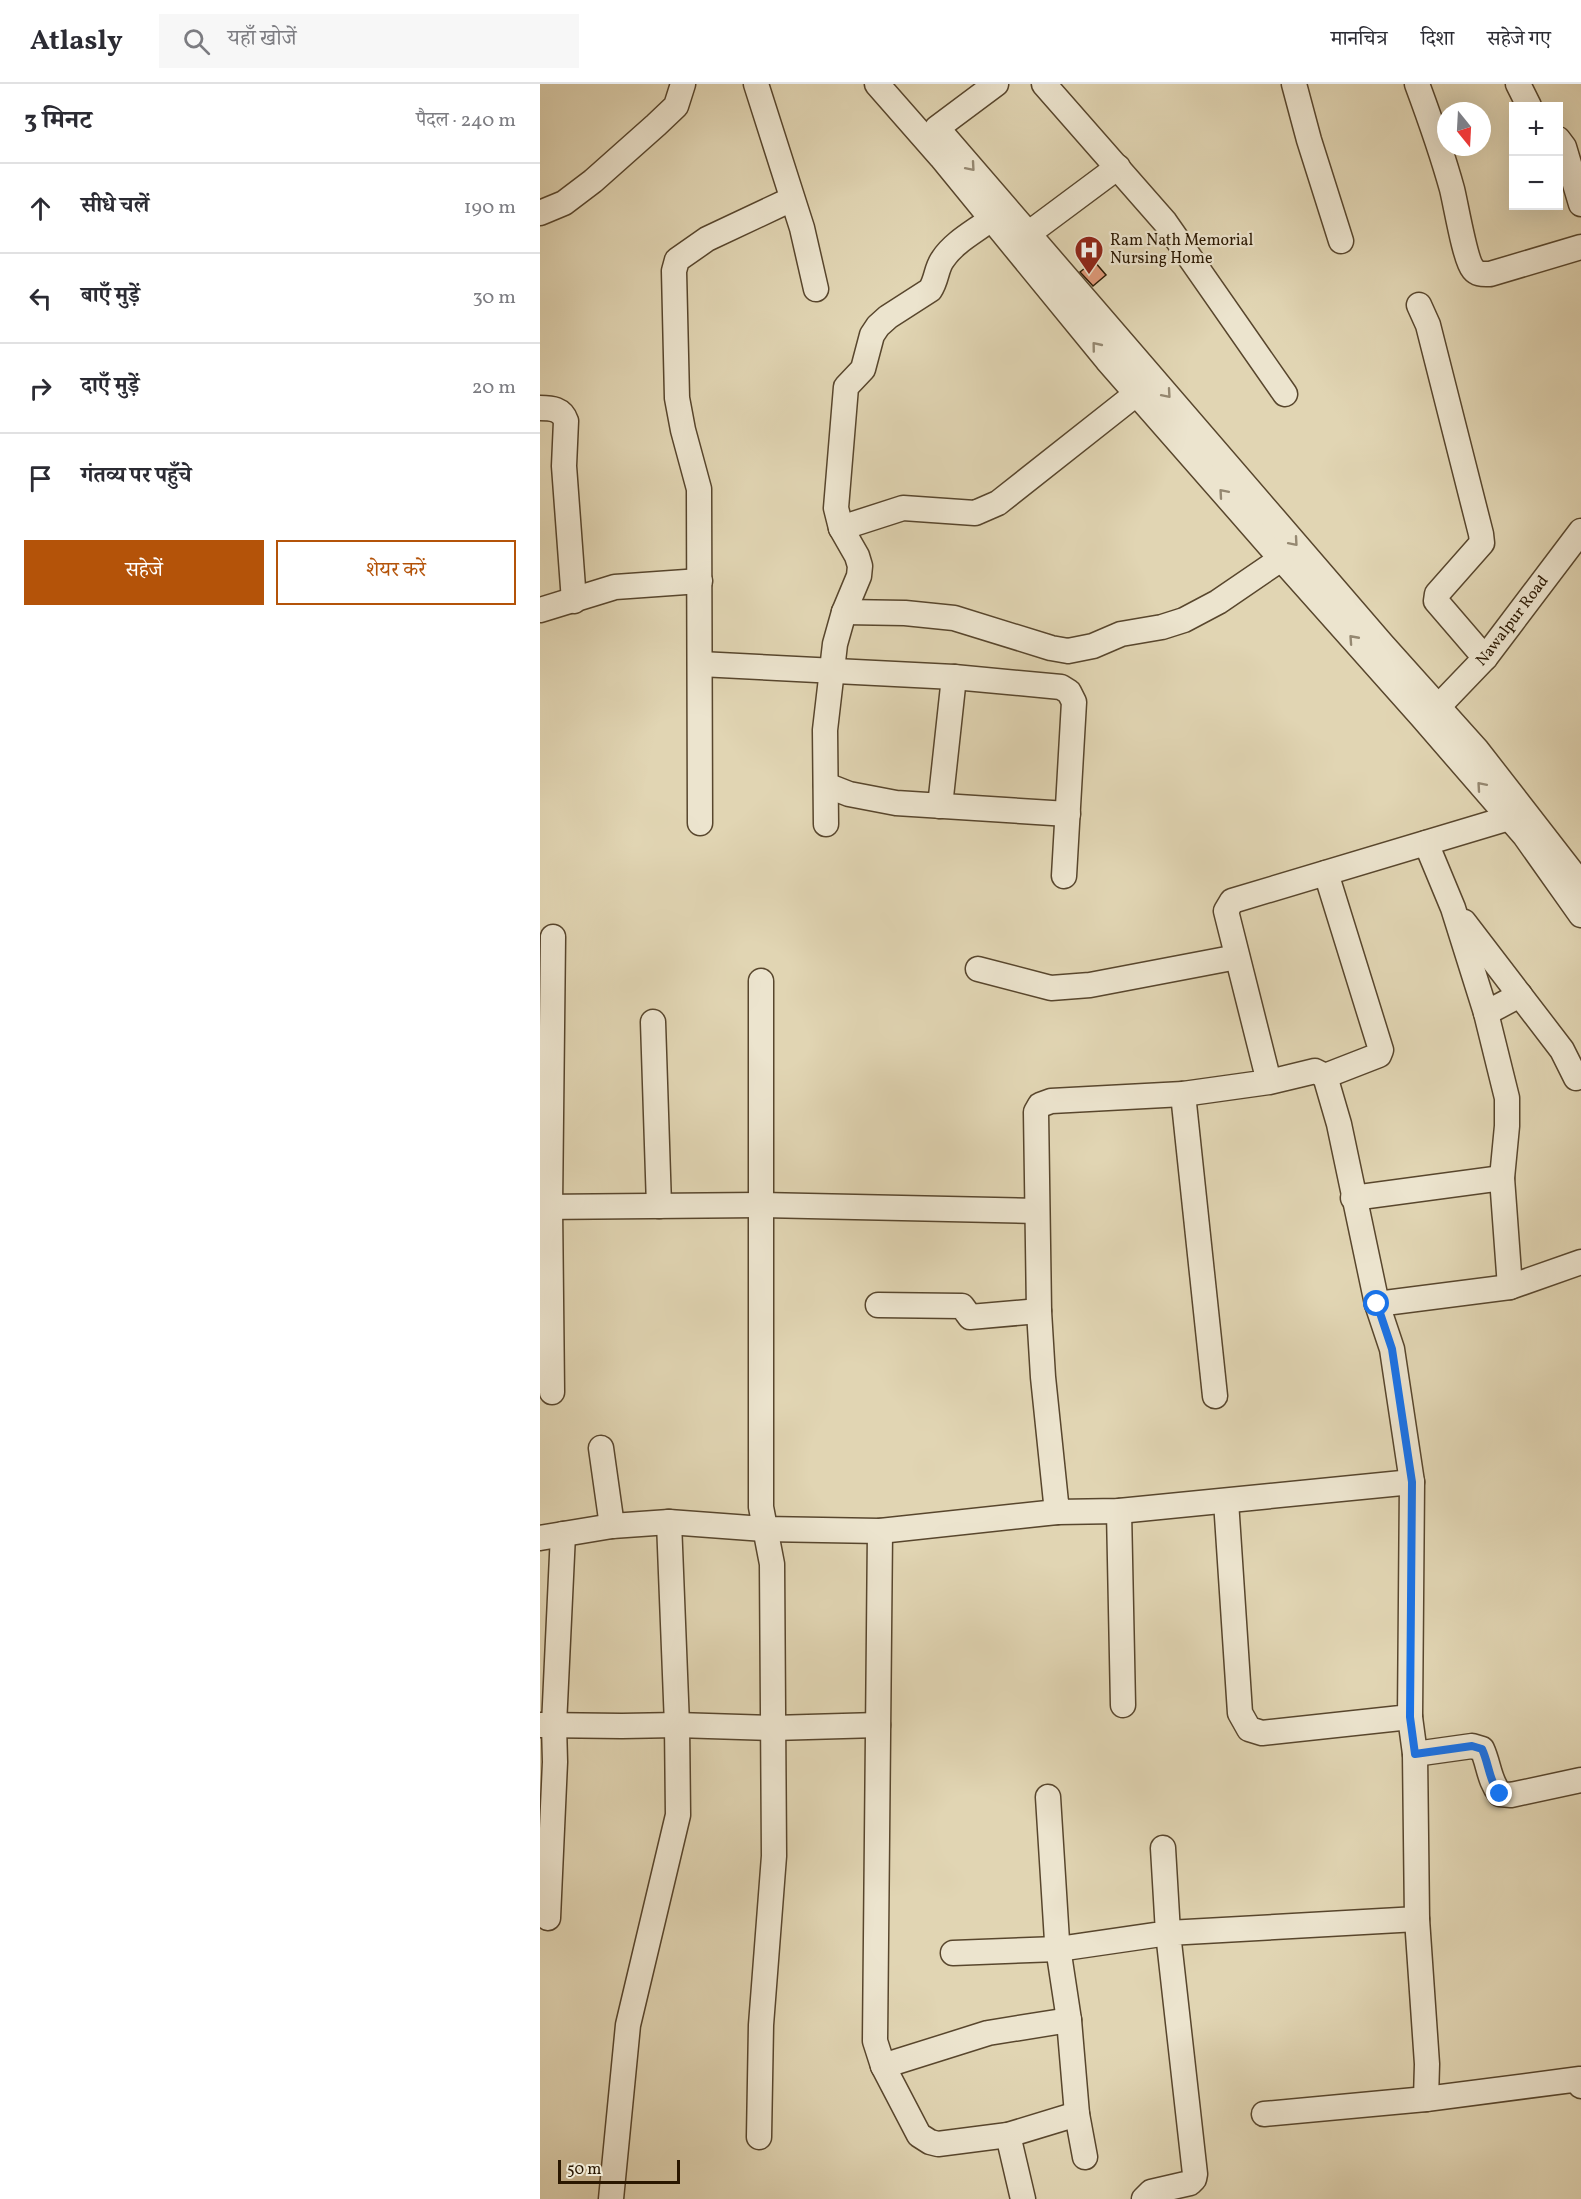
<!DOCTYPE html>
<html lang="hi">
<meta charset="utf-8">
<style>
:root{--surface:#fff;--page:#f7f7f7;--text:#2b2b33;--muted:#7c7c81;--line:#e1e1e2;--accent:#b45309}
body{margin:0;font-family:Vollkorn,"Noto Serif Devanagari",serif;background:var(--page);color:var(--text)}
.controls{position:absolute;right:18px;top:18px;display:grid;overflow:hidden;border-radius:0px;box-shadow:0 6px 24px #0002}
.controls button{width:54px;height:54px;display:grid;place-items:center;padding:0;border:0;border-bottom:2px solid var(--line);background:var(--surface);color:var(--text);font:30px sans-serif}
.compass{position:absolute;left:897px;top:18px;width:54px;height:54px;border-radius:50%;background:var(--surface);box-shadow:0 6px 24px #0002;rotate:162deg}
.scale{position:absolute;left:18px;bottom:15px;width:122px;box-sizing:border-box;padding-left:6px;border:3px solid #2a1700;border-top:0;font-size:16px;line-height:21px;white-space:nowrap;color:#2a1700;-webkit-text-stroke:4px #ece4ce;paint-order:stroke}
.stop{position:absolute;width:18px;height:18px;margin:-14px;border:4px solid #1a73e8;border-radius:50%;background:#fff}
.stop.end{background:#1a73e8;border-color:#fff;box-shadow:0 2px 6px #0008}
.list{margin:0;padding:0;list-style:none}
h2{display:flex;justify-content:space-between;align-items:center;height:78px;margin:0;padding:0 24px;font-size:26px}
h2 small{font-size:20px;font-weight:400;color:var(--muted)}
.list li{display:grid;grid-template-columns:39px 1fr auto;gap:18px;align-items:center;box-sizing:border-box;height:90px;padding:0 24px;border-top:2px solid var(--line)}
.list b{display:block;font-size:22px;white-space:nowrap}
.list em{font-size:20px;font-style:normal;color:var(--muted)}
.actions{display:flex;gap:12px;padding:18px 24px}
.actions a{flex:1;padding:14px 0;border:2px solid var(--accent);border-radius:0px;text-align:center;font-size:21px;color:var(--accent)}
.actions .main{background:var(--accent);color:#fff}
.icon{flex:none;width:33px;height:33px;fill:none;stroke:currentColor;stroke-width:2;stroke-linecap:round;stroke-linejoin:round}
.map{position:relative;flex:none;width:1041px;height:2115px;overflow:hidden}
header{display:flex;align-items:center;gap:36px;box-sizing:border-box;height:84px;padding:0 30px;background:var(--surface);border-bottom:2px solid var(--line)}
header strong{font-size:28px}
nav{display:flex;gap:33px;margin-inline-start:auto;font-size:21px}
.search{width:420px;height:54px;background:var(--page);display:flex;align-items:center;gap:15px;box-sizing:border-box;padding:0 21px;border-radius:0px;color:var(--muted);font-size:22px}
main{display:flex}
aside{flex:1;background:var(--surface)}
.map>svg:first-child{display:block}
.building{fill:#e19a7a;stroke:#2a1700;stroke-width:1.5}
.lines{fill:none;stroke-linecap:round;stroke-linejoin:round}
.minor-casing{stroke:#58462d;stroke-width:27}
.minor{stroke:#ece4ce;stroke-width:24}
.oneway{stroke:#958871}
.route{stroke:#1a73e8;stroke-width:8}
.labels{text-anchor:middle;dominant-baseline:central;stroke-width:4.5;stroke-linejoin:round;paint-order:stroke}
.poi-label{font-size:16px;fill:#2a1700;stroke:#ece4ce;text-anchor:start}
.street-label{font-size:16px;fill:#2a1700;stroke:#ece4ce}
</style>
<header>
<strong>Atlasly</strong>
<div class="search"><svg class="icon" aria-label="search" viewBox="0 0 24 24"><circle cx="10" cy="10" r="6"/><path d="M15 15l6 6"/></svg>यहाँ खोजें</div>
<nav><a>मानचित्र</a><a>दिशा</a><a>सहेजे गए</a></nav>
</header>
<main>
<aside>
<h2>3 मिनट<small>पैदल · 240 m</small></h2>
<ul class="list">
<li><svg class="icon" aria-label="ahead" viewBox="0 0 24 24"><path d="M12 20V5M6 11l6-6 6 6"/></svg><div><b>सीधे चलें</b></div><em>190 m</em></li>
<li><svg class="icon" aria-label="left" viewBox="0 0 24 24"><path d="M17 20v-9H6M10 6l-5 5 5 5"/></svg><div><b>बाएँ मुड़ें</b></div><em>30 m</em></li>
<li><svg class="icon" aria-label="right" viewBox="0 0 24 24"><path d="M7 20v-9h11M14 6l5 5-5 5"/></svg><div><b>दाएँ मुड़ें</b></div><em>20 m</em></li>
<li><svg class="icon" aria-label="arrive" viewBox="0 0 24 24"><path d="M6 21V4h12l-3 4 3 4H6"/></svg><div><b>गंतव्य पर पहुँचे</b></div></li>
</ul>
<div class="actions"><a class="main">सहेजें</a><a>शेयर करें</a></div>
</aside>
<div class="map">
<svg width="1041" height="2115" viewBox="0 0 1041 2115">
<rect width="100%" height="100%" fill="#e1d5b3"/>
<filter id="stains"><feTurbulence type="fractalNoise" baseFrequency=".00333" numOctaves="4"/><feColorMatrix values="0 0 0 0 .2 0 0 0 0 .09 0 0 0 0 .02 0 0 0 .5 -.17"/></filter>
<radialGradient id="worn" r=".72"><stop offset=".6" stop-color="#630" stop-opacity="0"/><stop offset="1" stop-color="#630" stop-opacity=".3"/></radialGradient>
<path class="building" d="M554,177L566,191L553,202L540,188Z"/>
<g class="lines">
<g class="minor-casing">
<g id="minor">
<path d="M216,0L262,144L276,205"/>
<path d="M337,0L401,73L567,276L729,461L882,633L985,752L1041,831"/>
<path d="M504,0L625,138L745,310"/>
<path d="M754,0L769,56L801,157"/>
<path d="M877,0C890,35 902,69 912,105C916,121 925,176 933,185C938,191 943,190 950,190L1041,163"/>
<path d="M978,0L989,22"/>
<path d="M397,44L456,0"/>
<path d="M405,53L842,560L937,666L1041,800"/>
<path d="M1018,55L1024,63L1041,120"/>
<path d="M0,129L24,119L53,97L116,41L136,22L143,0"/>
<path d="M488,150L578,83"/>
<path d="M879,221L888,241L941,450L942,459L897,510L896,517L945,574"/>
<path d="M0,324C12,324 22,325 26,337L24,382L34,517"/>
<path d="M301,444L363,424L435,429L458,419L596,310"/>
<path d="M0,526L75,503L160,497"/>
<path d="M304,528L365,529L414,534L511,564L528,567L553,562L581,550L622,543L644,536L678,518L741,475"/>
<path d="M160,580L414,593L521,603L529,608L534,618L524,792"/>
<path id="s1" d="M898,623L945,574L1041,447"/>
<path d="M286,701L309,710L356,719L528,730"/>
<path d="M400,722L414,593"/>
<path d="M160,739L159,405L143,346L137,314L134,187L137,176L167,155L252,115"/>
<path d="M286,740L285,646L295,560L304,528L319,492L320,482L317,472L301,444L296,424L306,303L323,285L332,251L338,242L348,233L390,206C397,196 396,184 403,175C414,158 436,147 451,135"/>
<path d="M886,759L913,824L946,929L980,911"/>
<path d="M924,838L1022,966L1036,994"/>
<path d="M438,885L511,904L550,901L697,873"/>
<path d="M946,929L967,1014V1042L962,1094L970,1203"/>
<path d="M113,938L119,1122"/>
<path d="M785,992L839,971L841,966L786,789"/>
<path d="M729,998L775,987L785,992L799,1040L837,1220L852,1265L872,1398L579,1427L517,1428L503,1293L499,1227L496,1028L500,1021L511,1017L643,1010L729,998L686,827L692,817L969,734"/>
<path d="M643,1010L675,1312"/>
<path d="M813,1114L962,1094"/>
<path d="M0,1123L220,1121L497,1127"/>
<path d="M837,1220L970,1203L1041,1178"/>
<path d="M338,1221L422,1222L430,1233L499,1227"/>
<path d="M12,1308L10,1123L13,853"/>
<path d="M61,1364L72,1442"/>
<path d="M686,1417L700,1629L709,1645L722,1649L870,1633L872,1398"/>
<path d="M579,1427L583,1621"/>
<path d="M340,1447L335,1957L343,1982L379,2051L390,2058L398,2060L468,2051L537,2030"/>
<path d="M0,1454L72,1442L129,1438L224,1445L340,1447L517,1428"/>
<path d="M0,1641L82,1642L137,1641L233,1644L338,1641"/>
<path d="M875,1670L932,1662L942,1665C949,1680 949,1697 960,1710L971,1711L1041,1696"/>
<path d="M508,1713L517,1857L529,1936L537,2030L545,2073"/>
<path d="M8,1834L15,1678L14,1641L23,1450"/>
<path d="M877,1835L887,1980L886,2015"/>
<path d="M413,1869L518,1865L628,1849L623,1764"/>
<path d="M343,1982L448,1949L529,1936"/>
<path d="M724,2030L886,2015L1040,1995L1041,2002"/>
<path d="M468,2051L483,2115"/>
<path d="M219,2053L221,1941L234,1772L232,1480L221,1423V897"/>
<path d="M71,2115L88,1941L138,1731L137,1641L129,1438"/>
<path d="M604,2115L611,2108L650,2099L654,2095L655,2090L628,1849L877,1835L875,1670L870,1633"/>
</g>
</g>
<use href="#minor" class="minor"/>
</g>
<defs><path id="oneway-chevron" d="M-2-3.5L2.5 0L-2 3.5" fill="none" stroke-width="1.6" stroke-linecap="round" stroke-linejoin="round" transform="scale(1.5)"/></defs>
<g class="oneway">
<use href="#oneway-chevron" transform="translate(431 83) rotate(49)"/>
<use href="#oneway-chevron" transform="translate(556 262) rotate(-129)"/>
<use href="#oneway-chevron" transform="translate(627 310) rotate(49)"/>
<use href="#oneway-chevron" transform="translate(683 409) rotate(-131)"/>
<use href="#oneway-chevron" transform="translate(754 458) rotate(49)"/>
<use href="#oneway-chevron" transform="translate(813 555) rotate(-132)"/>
<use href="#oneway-chevron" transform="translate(941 702) rotate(-131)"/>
</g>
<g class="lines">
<path class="route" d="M837,1220L852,1265L872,1398L870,1633L875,1670L932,1662L942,1665C949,1680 949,1697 960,1710"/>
</g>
<defs>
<g id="hospital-pin" transform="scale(1.5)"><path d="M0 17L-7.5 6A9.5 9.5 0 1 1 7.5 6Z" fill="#8f2418" stroke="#ece4ce"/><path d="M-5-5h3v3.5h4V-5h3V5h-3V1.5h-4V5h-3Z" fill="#fff"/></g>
</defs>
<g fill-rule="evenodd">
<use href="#hospital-pin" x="549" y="166"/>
</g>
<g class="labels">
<g class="poi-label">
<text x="570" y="157">Ram Nath Memorial<tspan x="570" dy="18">Nursing Home</tspan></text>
</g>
<g class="street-label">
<text stroke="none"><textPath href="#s1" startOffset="114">Nawalpur Road</textPath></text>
</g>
</g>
<rect width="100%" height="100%" filter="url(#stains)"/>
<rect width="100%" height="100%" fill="url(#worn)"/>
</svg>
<div class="controls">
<button>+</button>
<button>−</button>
</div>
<svg class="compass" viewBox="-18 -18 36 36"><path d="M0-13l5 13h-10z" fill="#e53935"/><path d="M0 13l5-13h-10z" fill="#7c7c81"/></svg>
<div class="scale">50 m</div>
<div class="stop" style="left:837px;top:1220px"></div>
<div class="stop end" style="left:960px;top:1710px"></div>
</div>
</main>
